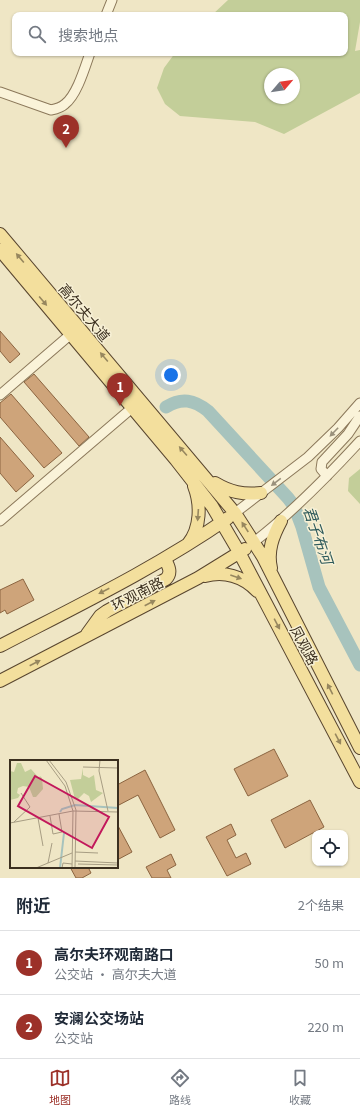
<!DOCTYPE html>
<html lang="zh">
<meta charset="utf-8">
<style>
:root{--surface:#fff;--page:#f6f6f7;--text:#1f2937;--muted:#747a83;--line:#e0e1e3;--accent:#9c3129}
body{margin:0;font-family:Georgia,"Noto Sans SC",serif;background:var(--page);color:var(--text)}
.controls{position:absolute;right:12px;bottom:12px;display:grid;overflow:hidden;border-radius:8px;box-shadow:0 1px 3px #0004}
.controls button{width:36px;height:36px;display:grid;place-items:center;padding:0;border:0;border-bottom:1px solid var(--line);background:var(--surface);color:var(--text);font:20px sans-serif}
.compass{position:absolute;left:264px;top:68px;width:36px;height:36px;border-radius:50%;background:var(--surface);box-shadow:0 1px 3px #0004;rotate:61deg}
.you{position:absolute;left:171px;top:375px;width:14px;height:14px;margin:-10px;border:3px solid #fff;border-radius:50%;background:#1a73e8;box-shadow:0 0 0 6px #1a73e833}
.badge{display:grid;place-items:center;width:26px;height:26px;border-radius:50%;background:var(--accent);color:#fff;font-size:13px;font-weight:700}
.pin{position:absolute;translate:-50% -33px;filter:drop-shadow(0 1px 2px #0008)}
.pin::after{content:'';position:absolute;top:21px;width:14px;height:12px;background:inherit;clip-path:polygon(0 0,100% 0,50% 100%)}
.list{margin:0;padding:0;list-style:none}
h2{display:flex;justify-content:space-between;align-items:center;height:52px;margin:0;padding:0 16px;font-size:17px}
h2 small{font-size:13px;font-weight:400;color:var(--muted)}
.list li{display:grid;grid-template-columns:26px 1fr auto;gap:12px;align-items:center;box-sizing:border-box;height:64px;padding:0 16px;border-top:1px solid var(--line)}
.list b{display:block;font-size:15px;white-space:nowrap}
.list p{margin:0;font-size:13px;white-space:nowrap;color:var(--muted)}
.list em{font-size:13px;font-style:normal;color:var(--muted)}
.icon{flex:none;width:22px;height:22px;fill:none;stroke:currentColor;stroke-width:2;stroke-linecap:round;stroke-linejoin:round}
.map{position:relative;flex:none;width:360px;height:878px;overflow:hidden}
.search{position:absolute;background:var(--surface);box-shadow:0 1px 3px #0004;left:12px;right:12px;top:12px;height:44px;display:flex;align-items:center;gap:10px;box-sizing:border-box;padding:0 14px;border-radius:8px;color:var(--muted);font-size:15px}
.sheet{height:180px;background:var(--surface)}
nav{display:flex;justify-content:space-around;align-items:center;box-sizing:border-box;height:56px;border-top:1px solid var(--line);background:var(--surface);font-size:11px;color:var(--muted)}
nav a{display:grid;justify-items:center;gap:2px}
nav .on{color:var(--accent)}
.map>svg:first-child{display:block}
.green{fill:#c3ce99;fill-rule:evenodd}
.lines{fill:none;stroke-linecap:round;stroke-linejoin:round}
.river{stroke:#a7c3bd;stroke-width:13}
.building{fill:#cea47a;stroke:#8b6440}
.minor-casing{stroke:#8b785a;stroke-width:11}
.major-casing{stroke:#59462f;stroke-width:14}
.minor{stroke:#faf3d9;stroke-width:9}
.major{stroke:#f3df9d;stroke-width:12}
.oneway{fill:#97875e}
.oneway2{fill:#9a917c}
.labels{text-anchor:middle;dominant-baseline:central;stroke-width:3;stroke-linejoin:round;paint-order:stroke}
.street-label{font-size:14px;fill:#3b2f1f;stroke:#f7f0d5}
.water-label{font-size:15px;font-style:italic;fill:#2e5a5b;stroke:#f7f0d5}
.inset-river{fill:none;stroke:#a7c3bd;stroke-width:2}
.inset-road{fill:none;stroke:#a79d83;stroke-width:1}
.view{fill:#c2185b;fill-opacity:0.15;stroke:#c2185b;stroke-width:2}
.inset-edge{fill:none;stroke:#3b2f1f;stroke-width:2}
</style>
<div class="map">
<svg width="360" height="878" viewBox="0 0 360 878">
<rect width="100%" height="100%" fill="#efe6c5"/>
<path class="green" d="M228,0H360V22L355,51L360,50V93L284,134L255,122L180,116L165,104L157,88L164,68L175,53H345V15H212ZM270,74H294V98H270Z
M360,469V504L348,491L349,478Z"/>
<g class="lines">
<path class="river" d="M166,407C182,397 194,400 208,411L288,498L294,506L302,527L319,587L360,665"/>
</g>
<path class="building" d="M0,331L20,354L10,363L0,351Z
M34,374L89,437L79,446L24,382Z
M11,394L62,453L44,468L0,417V403Z
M0,437L34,476L16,492L0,473Z
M23,579L34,600L7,614L5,610L0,613V590Z
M274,749L288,776L248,796L234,769Z
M145,770L175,830L160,838L138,795L117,806V785Z
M310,800L324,827L285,848L271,820Z
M117,824L132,852L117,860Z
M231,824L236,835L227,840L236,858L246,853L251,864L227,876L206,837Z
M171,854L176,865L167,870L171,878H152L146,867Z
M70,867H88L91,873L82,878H76Z"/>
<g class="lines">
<g class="minor-casing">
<path id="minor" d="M106,15L112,0
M0,92L51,110C56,109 61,108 65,104C77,95 85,67 90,53
M0,395L71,334
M327,476L321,469L322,462L348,434L360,416
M235,513L308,457L338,428L360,403
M0,521L132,408
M254,542C293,512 327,477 360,441"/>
</g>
<g class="major-casing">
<path id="major" d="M0,234L235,513L263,557L360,748
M0,250L176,460L212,506L239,552L360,782
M215,483C230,492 243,495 261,493
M188,544C201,528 201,504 194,486
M271,568C267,551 273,536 281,521
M205,576C224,571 243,576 257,591
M87,634L100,616L107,611L166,579C172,573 169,567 165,559
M0,646C77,606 156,568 228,518
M0,681L198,578L245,549"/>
</g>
<use href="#minor" class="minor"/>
<use href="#major" class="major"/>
</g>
<defs><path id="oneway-solid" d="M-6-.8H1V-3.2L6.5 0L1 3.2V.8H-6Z"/></defs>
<g class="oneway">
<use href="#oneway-solid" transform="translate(20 258) rotate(-130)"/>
<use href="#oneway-solid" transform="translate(43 301) rotate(50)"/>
<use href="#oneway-solid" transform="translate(104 357) rotate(-130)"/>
<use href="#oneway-solid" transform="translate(183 451) rotate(-131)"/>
<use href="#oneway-solid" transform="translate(198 515) rotate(94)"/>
<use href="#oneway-solid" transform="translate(245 527) rotate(-123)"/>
<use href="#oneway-solid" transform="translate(236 577) rotate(19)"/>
<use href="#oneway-solid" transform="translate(104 591) rotate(153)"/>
<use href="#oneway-solid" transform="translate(150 603) rotate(-27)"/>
<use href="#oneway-solid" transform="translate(277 624) rotate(62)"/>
<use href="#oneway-solid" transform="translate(35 663) rotate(-27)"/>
<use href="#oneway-solid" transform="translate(330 689) rotate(-117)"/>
<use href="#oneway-solid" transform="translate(338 739) rotate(62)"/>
</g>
<g class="oneway2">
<use href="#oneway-solid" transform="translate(334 432) rotate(134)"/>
<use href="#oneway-solid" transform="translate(276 482) rotate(143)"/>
</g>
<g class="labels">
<g class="street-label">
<text transform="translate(85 312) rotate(50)">高尔夫大道</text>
<text transform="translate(137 593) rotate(-27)">环观南路</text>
<text transform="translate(305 645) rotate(62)">凤观路</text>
</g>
<g class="water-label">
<text transform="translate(319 535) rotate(71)">君子布河</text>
</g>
</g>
<g transform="translate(10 760)">
<rect width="108" height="108" fill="#efe6c5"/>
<path d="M7,3H11L15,12L21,9L29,18L30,16L32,18L33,29L26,37H23L19,27L13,26L8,28L7,33L10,35L8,38L0,40V11L4,12ZM73,8V15L79,18L84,15L86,30L93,33L81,42L79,36L74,33L68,39H65L60,20L71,19Z" fill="#c3ce99"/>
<path class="inset-river" d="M50,52L52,49L65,45L108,48M50,108L54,73"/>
<path class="inset-road" d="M36,0L55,26L63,51M39,0L56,22L66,50M90,0L89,11L98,51M73,7L108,8M40,56L43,74L52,72L49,54M28,58L33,86M4,62L20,47L11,33M0,63L63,51L108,52M65,92L88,93M65,101L108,103M38,103L42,83M68,104L108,105M26,108L62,93M52,108L53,103L62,104M62,108L63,51M65,108L66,50"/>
<path class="view" d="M25,16L99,57L82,88L8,46Z"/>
<rect width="108" height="108" class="inset-edge"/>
</g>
</svg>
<div class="controls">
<button><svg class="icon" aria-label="locate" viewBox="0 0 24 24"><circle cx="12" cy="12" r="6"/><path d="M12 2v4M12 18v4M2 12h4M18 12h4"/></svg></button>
</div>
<svg class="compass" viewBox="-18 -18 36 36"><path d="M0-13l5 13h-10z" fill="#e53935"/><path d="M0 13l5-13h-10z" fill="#747a83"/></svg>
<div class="you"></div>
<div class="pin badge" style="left:120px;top:406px">1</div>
<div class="pin badge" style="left:66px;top:148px">2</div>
<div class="search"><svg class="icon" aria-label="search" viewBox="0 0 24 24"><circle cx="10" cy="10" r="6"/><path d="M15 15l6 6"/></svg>搜索地点</div>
</div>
<section class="sheet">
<h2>附近<small>2个结果</small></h2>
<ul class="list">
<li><span class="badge">1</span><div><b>高尔夫环观南路口</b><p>公交站 · 高尔夫大道</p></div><em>50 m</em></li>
<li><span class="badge">2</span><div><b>安澜公交场站</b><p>公交站</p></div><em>220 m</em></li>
</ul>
</section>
<nav>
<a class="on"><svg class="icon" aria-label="map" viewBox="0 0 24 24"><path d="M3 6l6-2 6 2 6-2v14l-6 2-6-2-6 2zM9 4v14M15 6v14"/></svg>地图</a>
<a><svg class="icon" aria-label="directions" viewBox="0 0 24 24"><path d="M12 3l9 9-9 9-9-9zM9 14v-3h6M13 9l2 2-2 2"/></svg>路线</a>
<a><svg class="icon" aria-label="saved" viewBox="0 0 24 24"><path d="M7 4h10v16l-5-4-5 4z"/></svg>收藏</a>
</nav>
